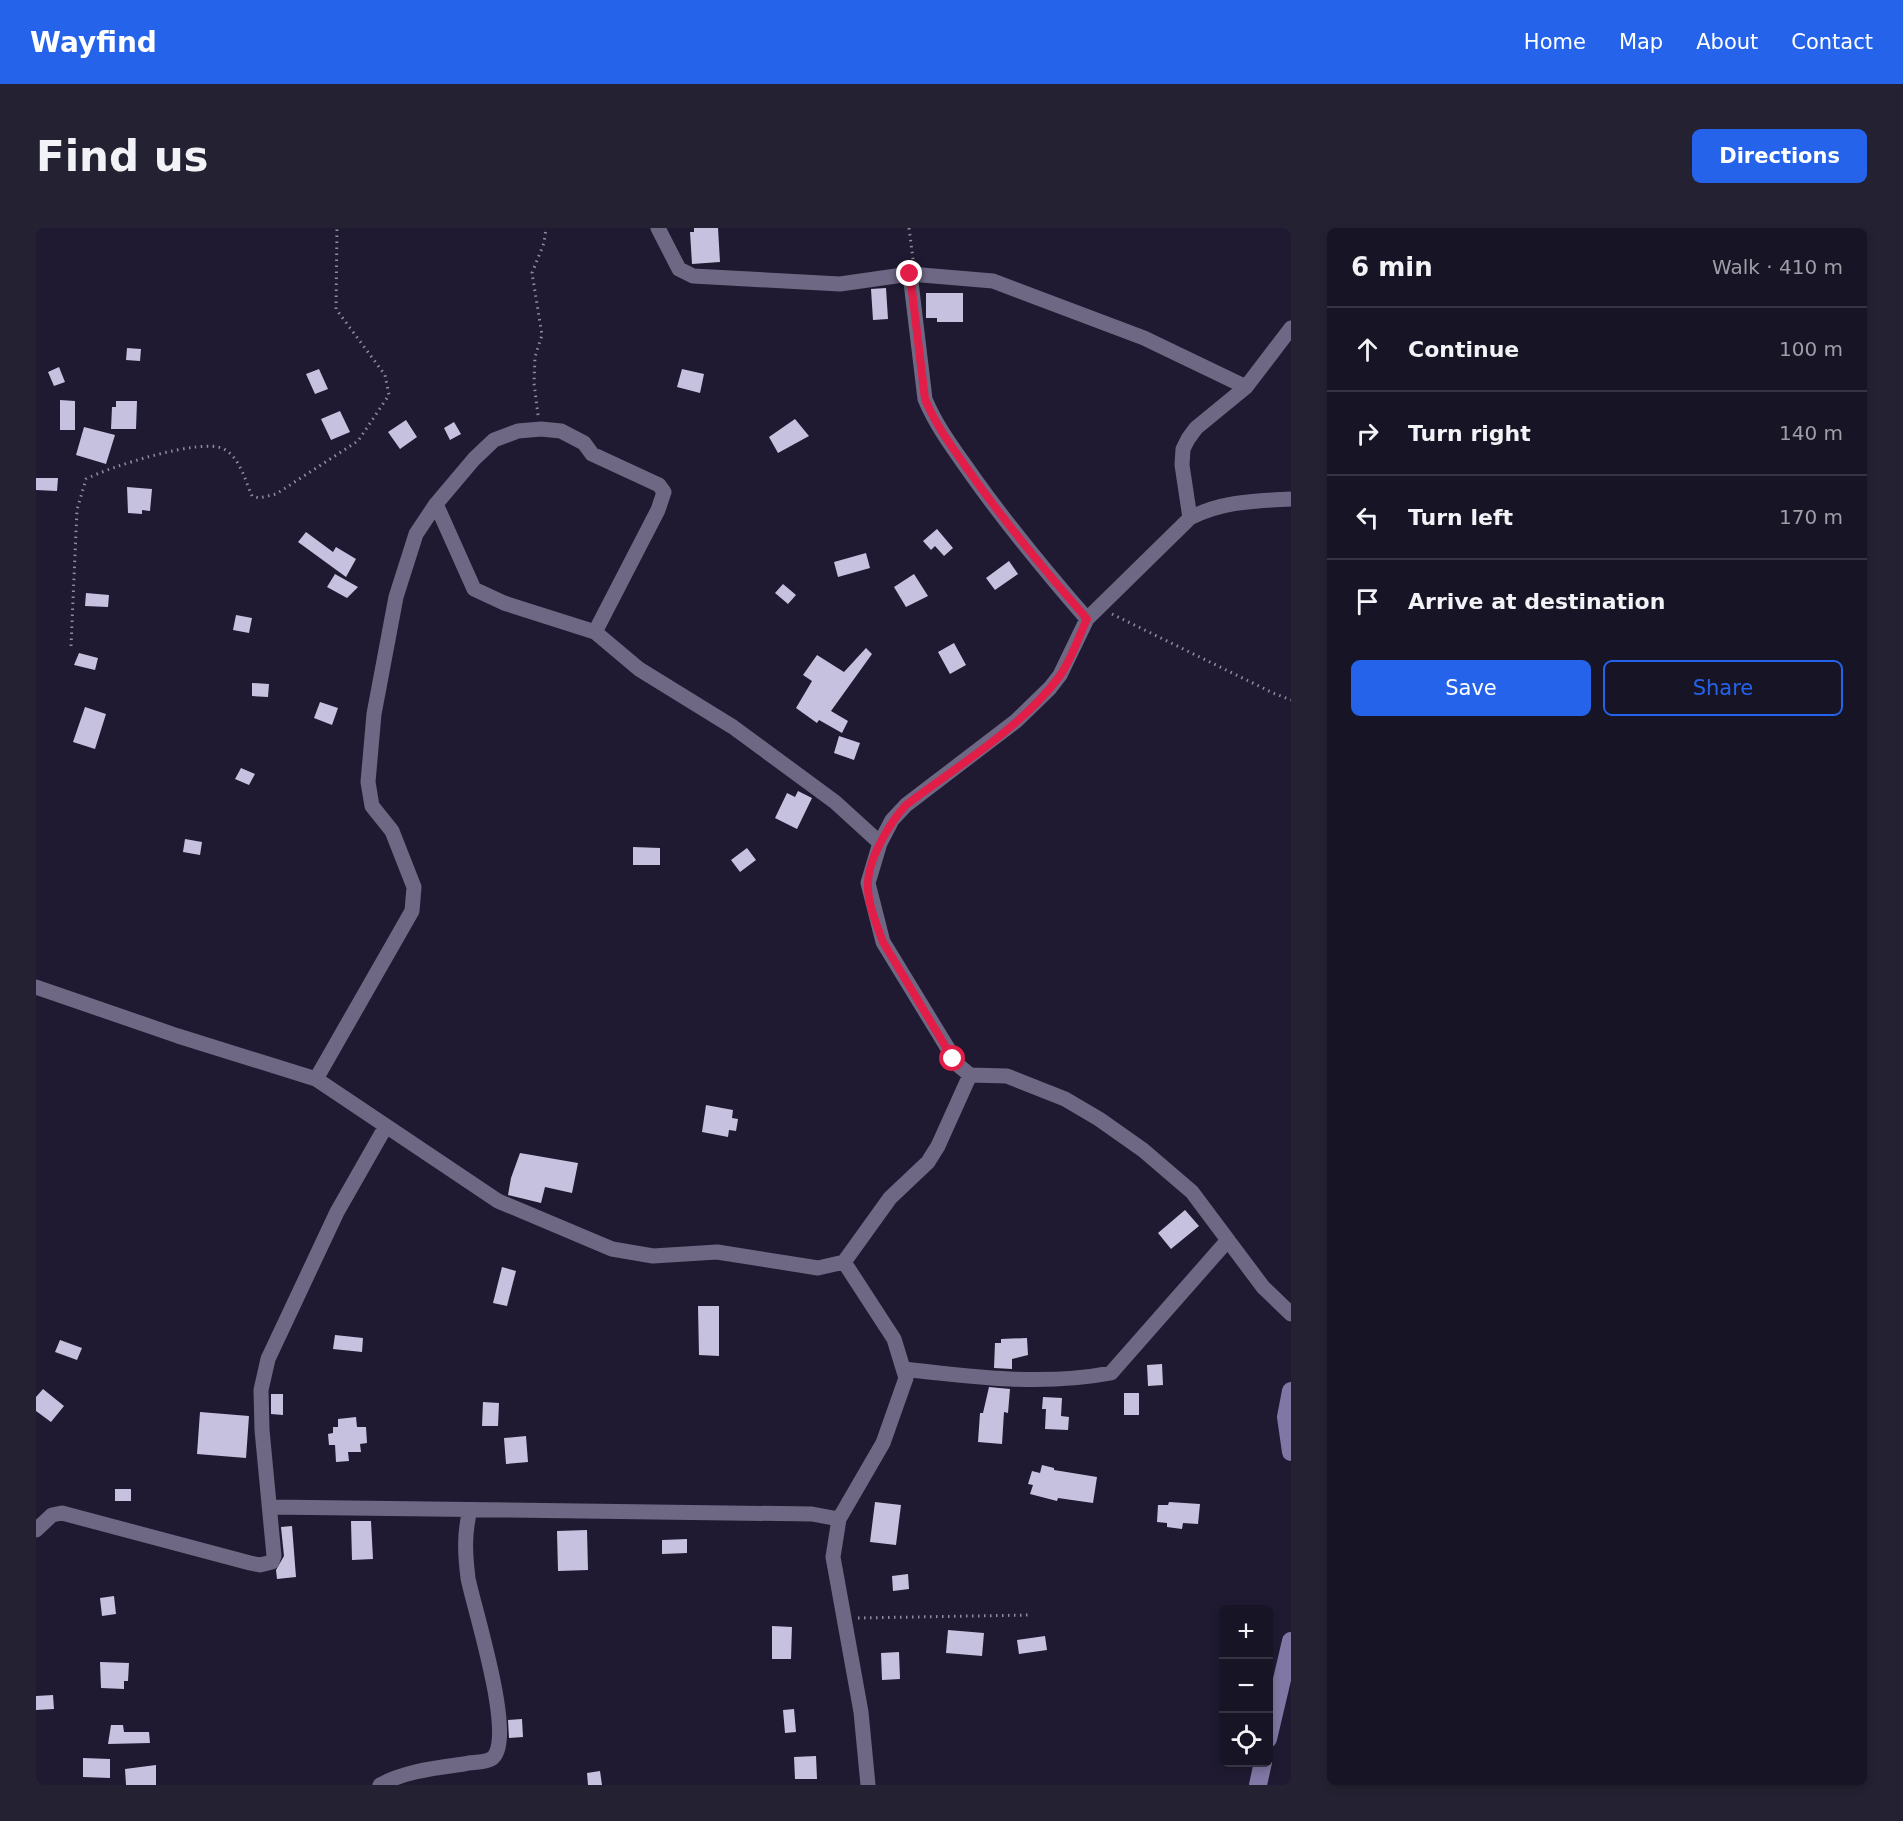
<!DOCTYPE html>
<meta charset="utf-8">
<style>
:root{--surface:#171425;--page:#242132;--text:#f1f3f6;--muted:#9e9ea7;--line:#363342;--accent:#2563eb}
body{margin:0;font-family:"DejaVu Sans",sans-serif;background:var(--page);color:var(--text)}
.controls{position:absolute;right:18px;bottom:18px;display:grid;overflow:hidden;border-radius:9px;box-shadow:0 3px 9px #0003}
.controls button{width:54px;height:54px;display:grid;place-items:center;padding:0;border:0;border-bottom:2px solid var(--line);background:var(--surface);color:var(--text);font:30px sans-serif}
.stop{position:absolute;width:18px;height:18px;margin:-14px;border:4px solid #e11d48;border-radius:50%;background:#fff}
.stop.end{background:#e11d48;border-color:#fff;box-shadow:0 2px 6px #0008}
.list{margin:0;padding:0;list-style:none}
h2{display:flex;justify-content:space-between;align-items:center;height:78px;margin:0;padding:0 24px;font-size:26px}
h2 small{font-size:20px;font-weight:400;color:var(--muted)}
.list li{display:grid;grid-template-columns:39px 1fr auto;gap:18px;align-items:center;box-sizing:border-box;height:84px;padding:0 24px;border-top:2px solid var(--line)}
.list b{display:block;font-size:22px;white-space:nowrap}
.list em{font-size:20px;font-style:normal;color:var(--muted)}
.actions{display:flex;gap:12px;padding:18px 24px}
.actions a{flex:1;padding:14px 0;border:2px solid var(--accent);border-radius:9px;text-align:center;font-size:21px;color:var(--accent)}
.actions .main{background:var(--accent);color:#fff}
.icon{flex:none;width:33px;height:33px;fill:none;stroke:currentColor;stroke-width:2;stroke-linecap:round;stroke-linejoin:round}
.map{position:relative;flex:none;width:1255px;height:1557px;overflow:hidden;border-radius:9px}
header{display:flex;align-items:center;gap:36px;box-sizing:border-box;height:84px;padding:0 30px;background:var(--accent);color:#fff}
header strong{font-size:28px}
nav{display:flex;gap:33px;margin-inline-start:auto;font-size:21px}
.intro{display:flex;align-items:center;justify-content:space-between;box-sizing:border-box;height:144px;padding:0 36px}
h1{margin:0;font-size:42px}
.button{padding:15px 27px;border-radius:9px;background:var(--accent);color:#fff;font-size:21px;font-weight:700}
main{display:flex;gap:36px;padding:0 36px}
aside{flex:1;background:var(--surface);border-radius:9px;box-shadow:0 3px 9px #0003}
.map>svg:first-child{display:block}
.building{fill:#c7c1e0}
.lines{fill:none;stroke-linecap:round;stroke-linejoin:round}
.path{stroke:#908c9d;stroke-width:3;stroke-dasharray:1.5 4.5;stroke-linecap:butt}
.street{stroke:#6e6884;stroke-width:15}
.secondary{stroke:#8177a4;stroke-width:18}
.route{stroke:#e11d48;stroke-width:8}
</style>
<header>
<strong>Wayfind</strong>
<nav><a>Home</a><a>Map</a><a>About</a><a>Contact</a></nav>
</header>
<div class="intro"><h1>Find us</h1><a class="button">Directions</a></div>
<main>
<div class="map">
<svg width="1255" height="1557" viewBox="0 0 1255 1557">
<rect width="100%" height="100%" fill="#1f1a31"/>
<path class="building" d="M658,0H682L684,34L656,36L654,4H658Z
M850,60L852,91L837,92L835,61Z
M890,65H927V94H901V90H890Z
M91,120L105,121L104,133L90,132Z
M23,139L29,154L18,158L12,144Z
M283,141L292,161L279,166L270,146Z
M646,141L668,146L664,165L641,159Z
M24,172L39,173V202H24Z
M80,173H101L100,201H75L76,179H80Z
M304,183L314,204L295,212L285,191Z
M759,191L773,208L742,225L733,209Z
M370,192L381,209L364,221L352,204Z
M418,194L425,206L414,212L408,200Z
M48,199L79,207L70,236L40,227Z
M0,250H22L21,263L0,262Z
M91,259L116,261L114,283L106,282V286L92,285Z
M901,301L917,320L908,328L899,318L895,322L887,313Z
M270,304L297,324L300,319L320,331L310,349L262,314Z
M830,325L834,340L802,349L798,334Z
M973,333L982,346L959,362L950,350Z
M299,346L322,359L311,370L291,359Z
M878,346L892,368L870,379L858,359Z
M747,356L760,367L752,376L739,365Z
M50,365L73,367L72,379L49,378Z
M200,387L216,390L213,405L197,402Z
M918,415L930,437L914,446L902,424Z
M830,420L836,426L795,483L812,493L806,505L783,492L781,495L760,480L776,453L767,447L781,427L808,444Z
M43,425L62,430L59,442L38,437Z
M216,455L233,456L232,469L216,468Z
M284,474L302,480L296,497L278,490Z
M49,479L70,486L59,521L37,514Z
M803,508L824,515L818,532L798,525Z
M205,540L219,546L213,557L199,551Z
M762,563L776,570L761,601L739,590L751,565L759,569Z
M149,611L166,614L164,627L147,624Z
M597,619L624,620V637H597Z
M711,620L720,632L704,644L695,632Z
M670,877L697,882L696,890L702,891L700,903L693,902L692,909L666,904Z
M484,925L542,935L536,965L509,959L505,975L472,967L475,950Z
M1149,982L1163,998L1135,1021L1122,1005Z
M466,1039L480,1043L471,1078L457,1075Z
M662,1078H683V1128L663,1127Z
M299,1107L327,1110L326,1124L297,1121Z
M991,1110L992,1127L976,1131V1141L958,1140L959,1115H965V1111Z
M24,1112L46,1120L41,1132L19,1124Z
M1126,1136L1127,1157L1112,1158L1111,1137Z
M953,1159L974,1161L972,1185L968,1184L966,1216L942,1214L944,1185H947Z
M7,1161L28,1178L15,1194L0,1183V1169Z
M1088,1165H1103V1187H1088Z
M235,1166H247V1187L235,1186Z
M1007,1169L1026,1170L1025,1188L1033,1189L1032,1202L1009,1201L1010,1181H1006Z
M447,1174L463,1175L462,1198H446Z
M164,1184L213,1188L210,1230L161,1226Z
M320,1189L321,1199H330L331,1215L324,1216L325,1224H312L313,1233L300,1234L299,1217H293L292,1206L297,1205V1199H302V1191Z
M490,1208L492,1234L470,1236L468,1210Z
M1006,1237L1018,1240V1242L1061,1249L1057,1275L1022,1270L1021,1273L994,1266L997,1257L992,1256L996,1243L1004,1245Z
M79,1261H95V1273H79Z
M839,1274L865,1277L860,1317L834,1314Z
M1133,1274L1164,1276L1162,1296L1147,1295L1146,1301L1131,1299V1295L1121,1294L1122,1277H1132Z
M315,1293H335L337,1331L316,1332Z
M256,1298L260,1349L241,1351L240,1342L248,1328L245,1299Z
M551,1302L552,1342L522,1343L521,1303Z
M651,1311V1325L626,1326V1312Z
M872,1346L873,1361L857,1363L856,1348Z
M78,1368L80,1386L66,1388L64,1370Z
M736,1398L756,1399L755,1431H736Z
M912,1402L948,1405L946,1428L910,1425Z
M1009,1408L1011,1422L983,1426L981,1412Z
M863,1424L864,1451L846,1452L845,1425Z
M64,1434L93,1435L92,1453H88V1461L65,1460Z
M17,1467L18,1481L0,1482V1468Z
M758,1481L760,1504L749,1505L747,1482Z
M486,1491L487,1509L473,1510L472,1492Z
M75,1497H87L88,1504H113L114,1515L72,1516Z
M780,1528L781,1551H759L758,1529Z
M47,1530L74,1531V1550L47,1549Z
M120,1537V1557H90L89,1541Z
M564,1543L566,1557H552L551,1545Z"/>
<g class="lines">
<path class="path" d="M873,0L877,31
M502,187L498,155L499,129L506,107L496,45L508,15L510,0
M1076,386L1237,465L1255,472
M35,418L41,282L50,251C73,239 166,209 188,221C204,230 209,252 216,268L223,270L240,266L322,213L353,167L349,147L300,81L301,0
M822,1390L994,1387"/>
<path class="street" d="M622,0L643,41L657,48L804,56L874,46L957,53L1108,110L1210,159
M874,46L889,171C901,200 920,224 938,250C973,299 1011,345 1051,391
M1255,100L1210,159L1160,200L1152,211L1147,221L1146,237L1154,290L1051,391L1024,447L1014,460L980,493L870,577L856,592L844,615L832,655L847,714L922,837L934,847L971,848L1029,871L1063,891L1107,922L1156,964L1227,1059L1255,1086
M400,276L438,361L468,375L559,404L603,441L697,499L799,574L844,615
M1154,290C1186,273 1220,273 1255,271
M0,759L142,808L280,851L462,973L576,1021L617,1028L681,1024L782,1040L808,1034L854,970L892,934L902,918L934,847
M280,851L376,683L378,659L356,603L336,578L332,554L338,486L360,369L380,306L400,276L438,231L458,212L482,203L505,201L525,203L548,215L556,226L623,257L628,264L622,282L559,404
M808,1034L858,1111L870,1150L847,1215L803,1291L797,1329L825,1484L832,1557
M868,1141C936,1149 1007,1158 1075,1145L1192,1012
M234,1279L776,1286L803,1291
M0,1302L16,1287L26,1285L214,1335L224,1337L236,1334L238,1328L226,1202L225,1162L232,1131L301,984L350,898
M344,1557C369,1543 400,1540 428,1536C436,1534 448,1535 455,1531C482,1515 437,1378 432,1350C429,1326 428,1305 434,1282"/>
<path class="secondary" d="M1255,1163L1250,1189L1255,1224
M1232,1511L1255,1413
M1222,1557L1227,1534"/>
</g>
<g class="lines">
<path class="route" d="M874,46L889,171C900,198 918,222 935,246C971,297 1010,344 1051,391C1042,410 1035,433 1023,449C985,500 920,539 870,577C854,594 832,631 832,656C831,674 841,698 847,714L917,831"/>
</g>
</svg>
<div class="controls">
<button>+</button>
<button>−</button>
<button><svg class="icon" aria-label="locate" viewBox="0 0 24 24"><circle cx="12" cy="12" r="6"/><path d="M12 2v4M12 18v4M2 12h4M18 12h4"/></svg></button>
</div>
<div class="stop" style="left:917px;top:831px"></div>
<div class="stop end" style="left:874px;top:46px"></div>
</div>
<aside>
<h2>6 min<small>Walk · 410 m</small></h2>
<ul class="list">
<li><svg class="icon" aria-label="ahead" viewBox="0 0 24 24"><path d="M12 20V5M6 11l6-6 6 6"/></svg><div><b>Continue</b></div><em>100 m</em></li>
<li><svg class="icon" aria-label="right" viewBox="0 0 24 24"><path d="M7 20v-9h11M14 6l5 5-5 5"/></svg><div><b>Turn right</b></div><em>140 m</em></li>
<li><svg class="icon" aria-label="left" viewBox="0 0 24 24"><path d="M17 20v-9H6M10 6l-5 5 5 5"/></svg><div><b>Turn left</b></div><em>170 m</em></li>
<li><svg class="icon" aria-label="arrive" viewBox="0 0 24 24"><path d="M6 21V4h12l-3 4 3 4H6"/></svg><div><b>Arrive at destination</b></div></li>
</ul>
<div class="actions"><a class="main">Save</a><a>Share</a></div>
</aside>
</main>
